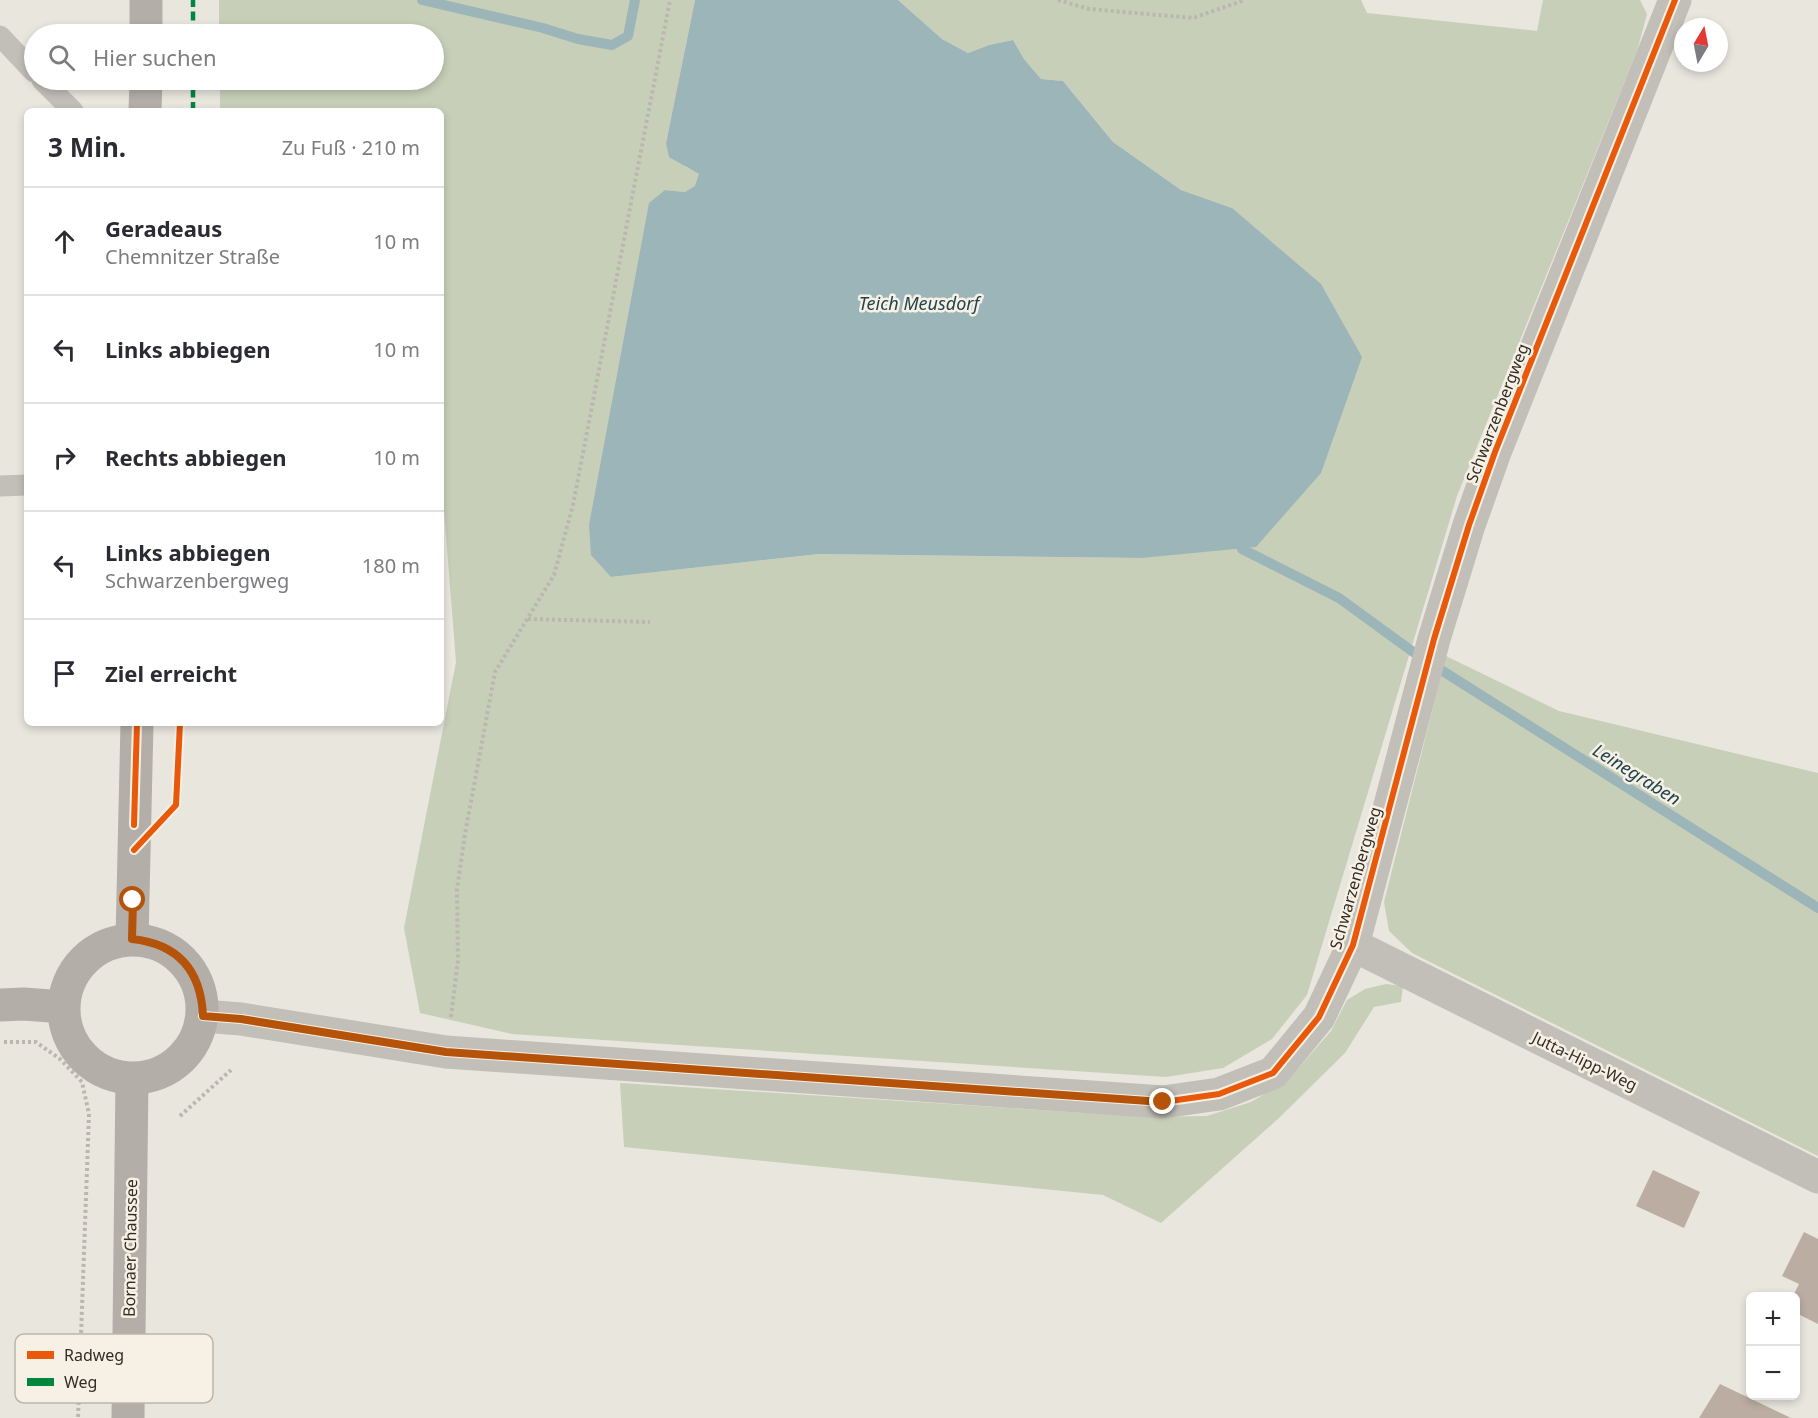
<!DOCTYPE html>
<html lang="de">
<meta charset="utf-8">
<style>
:root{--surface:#fff;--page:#f2f2f3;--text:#2b2b33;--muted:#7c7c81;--line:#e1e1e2}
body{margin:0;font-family:"Noto Sans",sans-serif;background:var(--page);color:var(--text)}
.controls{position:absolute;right:18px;bottom:18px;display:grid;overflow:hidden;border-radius:9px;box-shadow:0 3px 9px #0003}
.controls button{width:54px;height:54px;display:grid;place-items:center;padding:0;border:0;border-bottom:2px solid var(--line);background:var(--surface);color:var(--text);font:30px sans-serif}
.compass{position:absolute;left:1674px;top:18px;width:54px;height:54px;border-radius:50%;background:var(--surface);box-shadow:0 3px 9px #0003;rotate:10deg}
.stop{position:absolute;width:18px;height:18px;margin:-14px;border:4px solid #b45309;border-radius:50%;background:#fff}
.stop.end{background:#b45309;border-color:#fff;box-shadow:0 2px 6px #0008}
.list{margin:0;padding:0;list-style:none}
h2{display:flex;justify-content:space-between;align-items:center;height:78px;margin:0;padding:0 24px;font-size:26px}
h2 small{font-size:20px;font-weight:400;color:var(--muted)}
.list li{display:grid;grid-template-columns:39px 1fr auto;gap:18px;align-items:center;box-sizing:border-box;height:108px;padding:0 24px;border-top:2px solid var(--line)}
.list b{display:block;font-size:22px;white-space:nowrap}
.list p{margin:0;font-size:20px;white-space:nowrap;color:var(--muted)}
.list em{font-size:20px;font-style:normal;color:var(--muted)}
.icon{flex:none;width:33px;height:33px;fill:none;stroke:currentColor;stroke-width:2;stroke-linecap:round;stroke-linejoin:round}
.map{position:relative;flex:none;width:1818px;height:1418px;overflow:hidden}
.search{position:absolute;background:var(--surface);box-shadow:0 3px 9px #0003;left:24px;top:24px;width:420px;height:66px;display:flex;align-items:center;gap:15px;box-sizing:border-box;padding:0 21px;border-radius:33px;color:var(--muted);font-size:22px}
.panel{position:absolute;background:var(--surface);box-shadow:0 3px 9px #0003;left:24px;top:108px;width:420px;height:618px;border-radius:9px}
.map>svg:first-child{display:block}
.green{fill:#c7cfb9}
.water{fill:#9cb5b8}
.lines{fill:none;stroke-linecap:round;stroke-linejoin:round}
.stream{stroke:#9cb5b8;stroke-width:10}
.building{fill:#bbada2}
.path{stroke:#bbb7b0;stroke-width:4;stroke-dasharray:3 3;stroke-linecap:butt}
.service{stroke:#c2beb8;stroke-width:21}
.minor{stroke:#c2beb8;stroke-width:33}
.secondary{stroke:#b3afa8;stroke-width:33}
.quiet{stroke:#00873e;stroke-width:4.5;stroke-dasharray:9 4.5;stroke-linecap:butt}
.cycleway-casing{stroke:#f7f1e5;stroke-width:10}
.cycleway{stroke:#e8590c;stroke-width:6}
.route{stroke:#b45309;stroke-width:8}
.labels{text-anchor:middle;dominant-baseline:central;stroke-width:5;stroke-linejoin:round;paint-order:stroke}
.street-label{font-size:16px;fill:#322c27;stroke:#f7f1e5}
.water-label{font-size:18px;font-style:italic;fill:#20454f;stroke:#f7f1e5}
.key{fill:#f7f1e5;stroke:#bcb6ac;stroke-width:1.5}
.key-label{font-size:16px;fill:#322c27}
</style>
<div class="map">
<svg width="1818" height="1418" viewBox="0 0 1818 1418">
<rect width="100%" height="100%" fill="#e9e6de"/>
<path class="green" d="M219,0H695L666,143L686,167L700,174L696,186L685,192L665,190L611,577L819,554L1141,558L1232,208L1181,190L1113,142L1063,81L1041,79L1024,59L1013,40L989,45L968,53L942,39L898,0H1361L1367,13L1537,31L1543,0H1640L1647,14L1637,51L1457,496L1307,995L1272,1039L1223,1068L1166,1077L512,1034L420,1013L404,928L456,662L441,473V111H220V80H434V34H219Z
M1446,656L1559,711L1818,773V1156L1412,953L1389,931L1384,902Z
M1386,984L1403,986L1401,1002L1374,1007L1345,1053L1279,1118L1161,1223L1103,1195L624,1147L620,1083L1150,1117L1207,1116L1251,1102L1288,1080L1331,1031L1347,1000L1365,989Z"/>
<path class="water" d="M695,0H898L942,39L968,53L989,45L1013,40L1024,59L1041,79L1063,81L1113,142L1181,190L1232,208L1321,284L1362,357L1321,473L1256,547L1141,558L819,554L611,577L591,555L589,525L649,203L665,190L685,192L695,186L699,174L669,157L666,143Z"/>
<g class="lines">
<path class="stream" d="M422,0L543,28L578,39L612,45L628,36L635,0
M1242,549L1339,598L1416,654
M1438,668L1818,908"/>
</g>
<path class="building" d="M1653,1170L1700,1192L1684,1228L1636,1206Z
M1804,1232L1818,1239V1324L1796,1313V1296H1793L1799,1284L1782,1276Z
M1720,1384L1791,1418H1699Z"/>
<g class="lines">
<path class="path" d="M1058,0L1089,9L1193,18L1245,0
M528,619L650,622
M451,1017L458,960L457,889L465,834L495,672L554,575L573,505L670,0
M4,1042H36L60,1059L82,1082L89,1114L78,1418
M180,1116L231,1070"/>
<path class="service" d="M0,36L34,72
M42,80L73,111
M0,486L27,485"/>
<path class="minor" d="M1353,945L1818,1177
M203,1016L241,1019L446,1052L1163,1102L1219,1094L1273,1073L1319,1017L1353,945L1434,639L1469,525L1495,452L1675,0"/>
<path class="secondary" d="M146,34V0
M145,111L146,80
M132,939L137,723
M64 1009a69 69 0 1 1 138 0a69 69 0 1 1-138 0Z
M0,1005L24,1004L64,1007
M128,1418L132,1078"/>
<path class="quiet" d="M193,34V0
M146,81H193
M193,111V80"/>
<g class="cycleway-casing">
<path id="cycleway" d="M134,825L137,723
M134,850L176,805L180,723
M203,1016L241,1019L446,1052L1163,1102L1219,1094L1273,1073L1319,1017L1353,945L1434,639L1469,525L1495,452L1675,0"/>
</g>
<use href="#cycleway" class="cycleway"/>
</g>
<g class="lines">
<path class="route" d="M133,900L132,939C179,944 201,971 203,1016L241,1019L446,1052L1163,1102"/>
</g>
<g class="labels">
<g class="street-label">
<text transform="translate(1497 413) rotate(-69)">Schwarzenbergweg</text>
<text transform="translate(1355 878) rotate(-74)">Schwarzenbergweg</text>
<text transform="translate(1585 1061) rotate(26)">Jutta-Hipp-Weg</text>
<text transform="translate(130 1248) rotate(-89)">Bornaer Chaussee</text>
</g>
<g class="water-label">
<text x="919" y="303">Teich Meusdorf</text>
<text transform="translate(1637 774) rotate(32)">Leinegraben</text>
</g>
</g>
<rect x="15" y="1334" width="198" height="69" rx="9" class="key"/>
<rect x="27" y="1351" width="27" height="8" fill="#e8590c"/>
<rect x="27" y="1378" width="27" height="8" fill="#00873e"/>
<g class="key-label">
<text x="64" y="1361">Radweg</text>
<text x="64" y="1388">Weg</text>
</g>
</svg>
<div class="controls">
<button>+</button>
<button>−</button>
</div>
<svg class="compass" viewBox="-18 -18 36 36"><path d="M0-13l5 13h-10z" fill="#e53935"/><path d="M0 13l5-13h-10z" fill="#7c7c81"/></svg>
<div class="stop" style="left:133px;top:900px"></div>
<div class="stop end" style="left:1163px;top:1102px"></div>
<div class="search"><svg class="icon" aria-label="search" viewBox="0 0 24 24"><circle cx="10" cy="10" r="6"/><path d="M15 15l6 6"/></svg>Hier suchen</div>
<section class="panel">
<h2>3 Min.<small>Zu Fuß · 210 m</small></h2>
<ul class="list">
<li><svg class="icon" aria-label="ahead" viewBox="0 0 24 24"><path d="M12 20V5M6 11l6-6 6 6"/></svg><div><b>Geradeaus</b><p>Chemnitzer Straße</p></div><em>10 m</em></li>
<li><svg class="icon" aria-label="left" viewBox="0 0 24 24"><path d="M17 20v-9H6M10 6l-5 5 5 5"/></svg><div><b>Links abbiegen</b></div><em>10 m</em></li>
<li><svg class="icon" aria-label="right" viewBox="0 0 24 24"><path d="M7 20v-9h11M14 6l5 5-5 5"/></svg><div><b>Rechts abbiegen</b></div><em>10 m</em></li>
<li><svg class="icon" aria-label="left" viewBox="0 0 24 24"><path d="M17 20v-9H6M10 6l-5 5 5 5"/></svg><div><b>Links abbiegen</b><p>Schwarzenbergweg</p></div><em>180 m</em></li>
<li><svg class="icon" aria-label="arrive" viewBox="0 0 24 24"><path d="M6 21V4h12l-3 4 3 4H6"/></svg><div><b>Ziel erreicht</b></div></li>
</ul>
</section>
</div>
